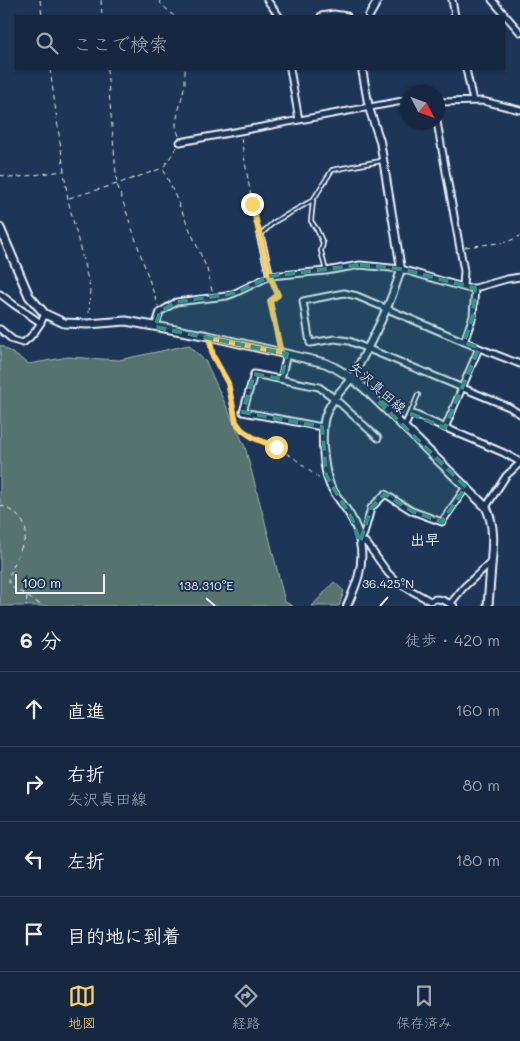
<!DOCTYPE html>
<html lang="ja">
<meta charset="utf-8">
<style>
:root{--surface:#162841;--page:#1f3048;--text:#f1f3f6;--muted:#9ea6b1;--line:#35445a;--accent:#ffd166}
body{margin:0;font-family:Mali,"Klee One",sans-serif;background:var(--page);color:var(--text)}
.compass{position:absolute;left:400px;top:85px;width:45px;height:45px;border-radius:50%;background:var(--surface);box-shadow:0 1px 4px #0004;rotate:131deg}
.scale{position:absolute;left:15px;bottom:12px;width:90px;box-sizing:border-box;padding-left:5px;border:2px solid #e8f1f8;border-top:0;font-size:14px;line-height:18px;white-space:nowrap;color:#e8f1f8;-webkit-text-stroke:4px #1d3557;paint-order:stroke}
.stop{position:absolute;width:15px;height:15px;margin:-11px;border:4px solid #ffd166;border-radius:50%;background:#fff}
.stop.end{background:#ffd166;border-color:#fff;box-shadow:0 1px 5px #0008}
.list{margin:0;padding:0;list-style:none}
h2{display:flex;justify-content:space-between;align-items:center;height:65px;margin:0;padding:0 20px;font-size:21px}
h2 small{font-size:16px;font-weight:400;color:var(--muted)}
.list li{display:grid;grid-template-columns:32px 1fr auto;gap:15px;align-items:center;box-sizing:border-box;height:75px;padding:0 20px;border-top:1px solid var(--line)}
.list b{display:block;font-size:19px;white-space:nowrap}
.list p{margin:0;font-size:16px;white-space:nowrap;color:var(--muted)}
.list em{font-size:16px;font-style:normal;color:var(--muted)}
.icon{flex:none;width:28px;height:28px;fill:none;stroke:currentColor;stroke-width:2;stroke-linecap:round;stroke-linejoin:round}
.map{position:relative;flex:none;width:520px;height:606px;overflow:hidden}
.search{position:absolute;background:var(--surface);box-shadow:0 1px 4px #0004;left:15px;right:15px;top:15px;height:55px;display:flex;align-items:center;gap:12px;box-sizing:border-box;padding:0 18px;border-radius:0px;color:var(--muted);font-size:19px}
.sheet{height:365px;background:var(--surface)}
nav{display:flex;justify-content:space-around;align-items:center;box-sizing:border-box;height:70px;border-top:1px solid var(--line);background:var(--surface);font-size:14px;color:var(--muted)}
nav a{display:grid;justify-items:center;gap:2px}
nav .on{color:var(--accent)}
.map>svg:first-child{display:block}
.green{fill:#577370;stroke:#a0b2b4}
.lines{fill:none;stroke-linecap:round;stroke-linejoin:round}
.service-casing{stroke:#e8f1f8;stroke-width:6}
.minor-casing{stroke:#e8f1f8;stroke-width:9}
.tertiary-casing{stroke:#e8f1f8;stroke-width:10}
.secondary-casing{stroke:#e8f1f8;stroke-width:11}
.path{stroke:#e8f1f8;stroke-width:1;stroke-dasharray:5 4;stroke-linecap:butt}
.service{stroke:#1d3557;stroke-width:2.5}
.minor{stroke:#1d3557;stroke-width:5}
.tertiary{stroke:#1d3557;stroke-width:6}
.secondary{stroke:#1d3557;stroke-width:7}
.route{stroke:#ffd166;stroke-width:6}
.marked{fill:#3a8f8a;fill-opacity:0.2;stroke:#3a8f8a;stroke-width:4;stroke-dasharray:10 6;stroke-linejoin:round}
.ticks{fill:none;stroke:#e8f1f8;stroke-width:2}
.labels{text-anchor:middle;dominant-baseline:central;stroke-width:4;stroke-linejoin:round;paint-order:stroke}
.street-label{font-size:14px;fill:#e8f1f8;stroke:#1d3557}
.neighbourhood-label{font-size:15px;font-weight:bold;fill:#e8f1f8;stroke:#1d3557}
.ticks-label{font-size:12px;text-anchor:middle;fill:#e8f1f8;stroke:#1d3557;stroke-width:4;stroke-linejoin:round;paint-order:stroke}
</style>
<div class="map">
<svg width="520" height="606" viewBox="0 0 520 606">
<rect width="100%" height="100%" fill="#1d3557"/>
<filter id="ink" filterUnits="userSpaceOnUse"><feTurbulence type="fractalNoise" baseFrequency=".02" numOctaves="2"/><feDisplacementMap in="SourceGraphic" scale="10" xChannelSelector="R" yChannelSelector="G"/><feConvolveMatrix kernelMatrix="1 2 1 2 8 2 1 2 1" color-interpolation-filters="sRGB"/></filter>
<g filter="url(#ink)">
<path class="green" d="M0,345L29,364L68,357L119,360L189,345L206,362L245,447L270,541L285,602L293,606H0Z
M334,582L344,591L339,606H312Z"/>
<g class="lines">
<g class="service-casing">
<path id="service" d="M313,201L311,221L317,230L323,243L321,251L326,271
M260,235L274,222L313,200L332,170L381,161
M411,412L418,395"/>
</g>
<g class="minor-casing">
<path id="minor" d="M267,0L279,16
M452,0L455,16
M492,0L520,32
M321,16L334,14L347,16
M290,69L299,120
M466,69L473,101
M438,102L483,101L520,110
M437,122L464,271L463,287
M180,142L408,100
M260,235L270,276
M0,294L13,304L41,323
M155,327L160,312L176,302L227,296L235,293L270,276L326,271L360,265L401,269L466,288H475L507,279L520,277
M0,329L13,340L23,343C33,336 40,326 45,314
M464,342L473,316L475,288
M520,364L479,348L357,296L344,293L303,301L310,343L335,339L349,341L509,407L520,414
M281,379L287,354
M322,427L243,412L254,374L319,387L334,398L378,438
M404,428L411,413L504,453L520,462
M445,428L479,348
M486,507L506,476L520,463
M450,604L464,587L491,562
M454,606C447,602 438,596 430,601L398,583L388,573L368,545L365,542H360L364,534L371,508L385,494L412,511L442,522L466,487"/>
</g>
<g class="tertiary-casing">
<path id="tertiary" d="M369,16L378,0
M347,606C356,586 365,565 360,543C359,535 355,524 351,517C345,506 336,497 330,485C325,473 324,460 323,447C323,437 322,427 325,417C331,397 345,389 355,373C372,339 391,305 401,269L380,141L369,108L362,69"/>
</g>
<g class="secondary-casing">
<path id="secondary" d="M0,228L29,296L45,314L64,323L88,324L126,321L209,336L325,363C340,369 351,378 364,388L486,507C495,526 493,545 491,566C490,579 489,593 488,606"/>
</g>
<path class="path" d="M40,0L42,16
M101,0L102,16
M159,0L161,4L174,16
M50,69L68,200L90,288L89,317
M107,69L117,184L158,306
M179,136L176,127V122L185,84V69
M241,138L252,203L258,230
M177,147L163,168L207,269L212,291
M0,175L12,178L63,171
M69,198L117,184L163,168
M465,247L507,242L520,236
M272,281L278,295L270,301L279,345
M210,344L213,356L228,383L236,422L241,430L254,438L276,447L294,458L322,481
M0,505C14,511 27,520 26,536L8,579C10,589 19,591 27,595L26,606
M28,597L43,606"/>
<use href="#service" class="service"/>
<use href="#minor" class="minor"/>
<use href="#tertiary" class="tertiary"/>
<use href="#secondary" class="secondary"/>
</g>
</g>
<g class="lines" filter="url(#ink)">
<path class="route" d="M252,204L270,276L278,295L270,301L281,353L209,336L213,356L228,383L236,422L242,430L254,438L276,447"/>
</g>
<path class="marked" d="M360,265L401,269L475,288L473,316L464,342L479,348L445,428L377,400L466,487L442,522L412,511L385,494L371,508L360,542L352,519L326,475L322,427L243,412L254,374L281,379L287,354L155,327L160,312L176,302L235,293L270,276Z"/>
<path class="ticks" d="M206,598L215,606M380,606L388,597"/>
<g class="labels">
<g class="street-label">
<text transform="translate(378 387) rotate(41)">矢沢真田線</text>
</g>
<g class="neighbourhood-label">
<text x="425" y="539">出早</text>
</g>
</g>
<g class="ticks-label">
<text x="388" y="588">36.425°N</text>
<text x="206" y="590">138.310°E</text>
</g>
</svg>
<svg class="compass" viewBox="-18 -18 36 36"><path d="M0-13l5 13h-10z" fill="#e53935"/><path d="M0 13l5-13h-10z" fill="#9ea6b1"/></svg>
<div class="scale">100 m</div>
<div class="stop" style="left:276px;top:447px"></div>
<div class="stop end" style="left:252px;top:204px"></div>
<div class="search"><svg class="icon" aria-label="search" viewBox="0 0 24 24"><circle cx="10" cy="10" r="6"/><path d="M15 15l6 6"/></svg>ここで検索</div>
</div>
<section class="sheet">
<h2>6 分<small>徒歩 · 420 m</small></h2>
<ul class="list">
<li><svg class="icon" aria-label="ahead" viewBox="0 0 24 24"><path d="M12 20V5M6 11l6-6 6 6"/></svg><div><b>直進</b></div><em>160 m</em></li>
<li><svg class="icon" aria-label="right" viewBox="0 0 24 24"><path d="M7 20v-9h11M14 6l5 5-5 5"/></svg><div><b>右折</b><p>矢沢真田線</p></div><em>80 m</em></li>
<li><svg class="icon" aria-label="left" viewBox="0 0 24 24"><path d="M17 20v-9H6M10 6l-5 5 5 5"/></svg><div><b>左折</b></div><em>180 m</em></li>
<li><svg class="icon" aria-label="arrive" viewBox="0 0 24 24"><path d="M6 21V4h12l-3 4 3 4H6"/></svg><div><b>目的地に到着</b></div></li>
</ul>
</section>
<nav>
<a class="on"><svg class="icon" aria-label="map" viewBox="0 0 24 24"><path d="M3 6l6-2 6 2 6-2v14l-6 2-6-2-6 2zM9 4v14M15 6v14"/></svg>地図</a>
<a><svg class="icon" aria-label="directions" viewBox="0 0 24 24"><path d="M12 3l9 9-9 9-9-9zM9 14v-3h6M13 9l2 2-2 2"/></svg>経路</a>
<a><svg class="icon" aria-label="saved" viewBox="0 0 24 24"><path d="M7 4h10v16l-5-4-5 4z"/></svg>保存済み</a>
</nav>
